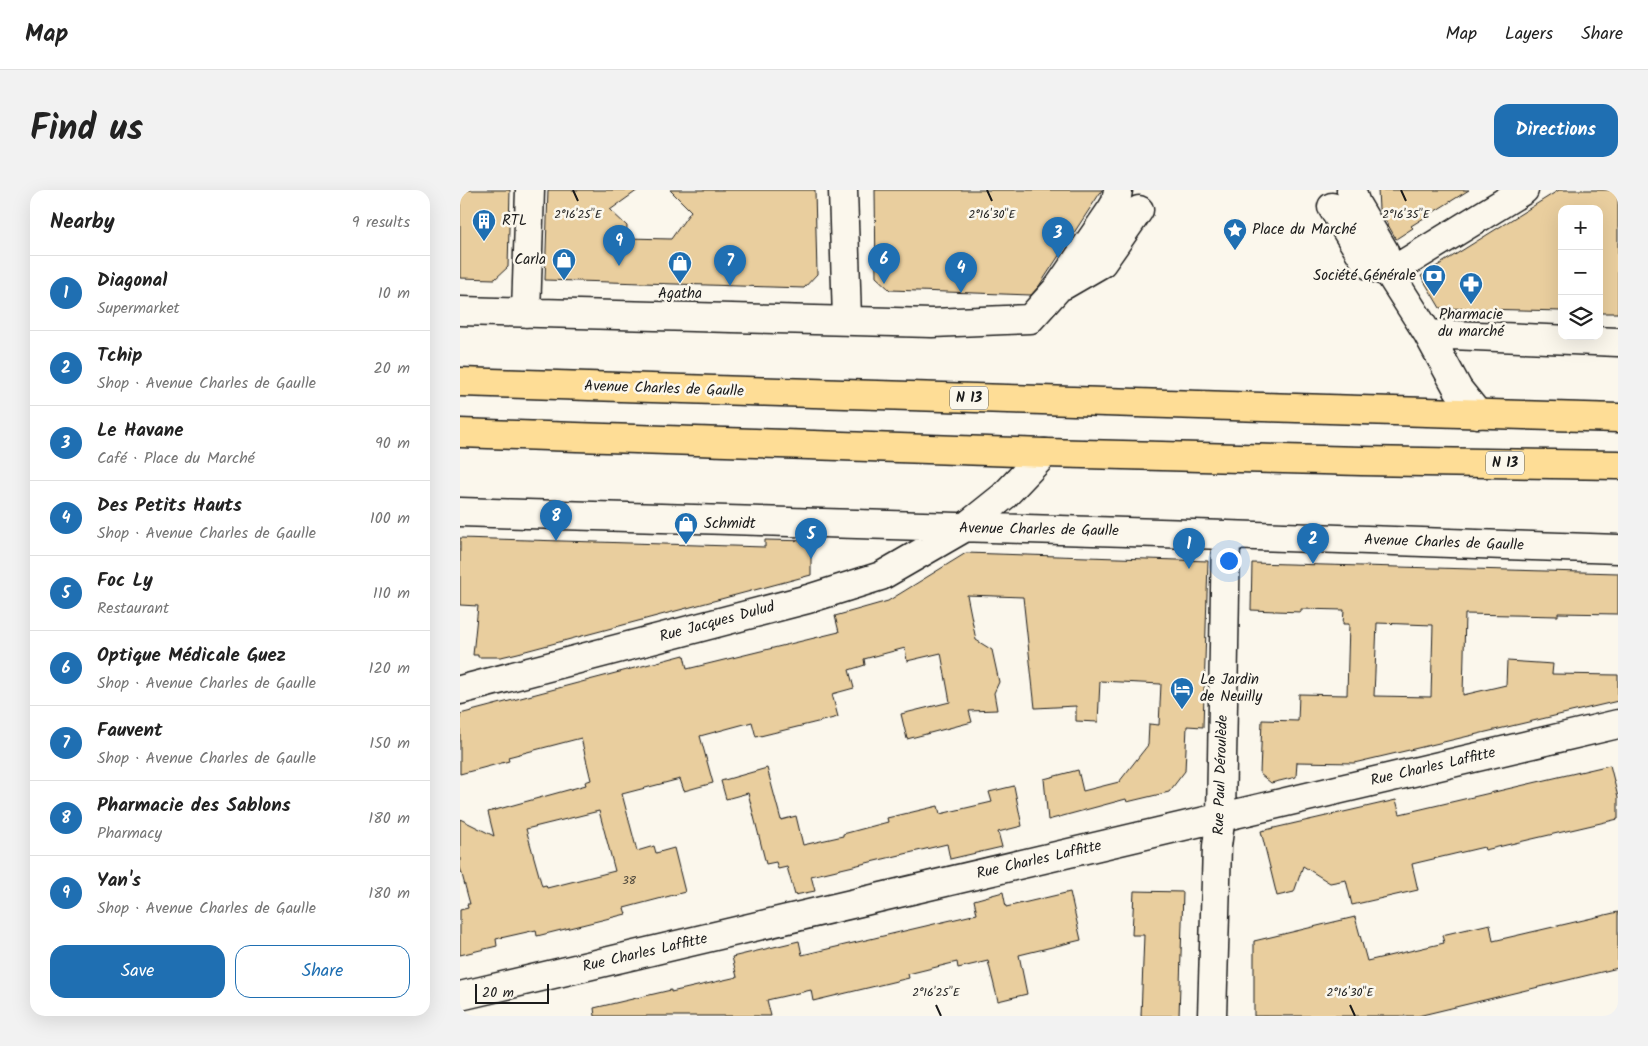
<!DOCTYPE html>
<meta charset="utf-8">
<style>
:root{--surface:#fff;--page:#f2f2f2;--text:#222;--muted:#767676;--line:#e0e0e0;--accent:#1f6fb2}
body{margin:0;font-family:Kalam,sans-serif;background:var(--page);color:var(--text)}
.controls{position:absolute;right:15px;top:15px;display:grid;overflow:hidden;border-radius:10px;box-shadow:0 5px 20px #0002}
.controls button{width:45px;height:45px;display:grid;place-items:center;padding:0;border:0;border-bottom:1px solid var(--line);background:var(--surface);color:var(--text);font:25px sans-serif}
.scale{position:absolute;left:15px;bottom:12px;width:74px;box-sizing:border-box;padding-left:5px;border:2px solid #1c1c1c;border-top:0;font-size:14px;line-height:18px;white-space:nowrap;color:#1c1c1c;-webkit-text-stroke:4px #fbf7ec;paint-order:stroke}
.you{position:absolute;left:768px;top:370px;width:18px;height:18px;margin:-12px;border:4px solid #fff;border-radius:50%;background:#1a73e8;box-shadow:0 0 0 8px #1a73e833}
.badge{display:grid;place-items:center;width:32px;height:32px;border-radius:50%;background:var(--accent);color:#fff;font-size:16px;font-weight:700}
.pin{position:absolute;translate:-50% -41px;filter:drop-shadow(0 1px 2px #0008)}
.pin::after{content:'';position:absolute;top:26px;width:18px;height:15px;background:inherit;clip-path:polygon(0 0,100% 0,50% 100%)}
.list{margin:0;padding:0;list-style:none}
h2{display:flex;justify-content:space-between;align-items:center;height:65px;margin:0;padding:0 20px;font-size:21px}
h2 small{font-size:16px;font-weight:400;color:var(--muted)}
.list li{display:grid;grid-template-columns:32px 1fr auto;gap:15px;align-items:center;box-sizing:border-box;height:75px;padding:0 20px;border-top:1px solid var(--line)}
.list b{display:block;font-size:19px;white-space:nowrap}
.list p{margin:0;font-size:16px;white-space:nowrap;color:var(--muted)}
.list em{font-size:16px;font-style:normal;color:var(--muted)}
.actions{display:flex;gap:10px;padding:15px 20px}
.actions a{flex:1;padding:11px 0;border:1px solid var(--accent);border-radius:15px;text-align:center;font-size:18px;color:var(--accent)}
.actions .main{background:var(--accent);color:#fff}
.icon{flex:none;width:28px;height:28px;fill:none;stroke:currentColor;stroke-width:2;stroke-linecap:round;stroke-linejoin:round}
.map{position:relative;flex:none;width:1158px;height:826px;overflow:hidden;border-radius:15px}
header{display:flex;align-items:center;gap:30px;box-sizing:border-box;height:70px;padding:0 25px;background:var(--surface);border-bottom:1px solid var(--line)}
header strong{font-size:24px}
nav{display:flex;gap:28px;margin-inline-start:auto;font-size:18px}
.intro{display:flex;align-items:center;justify-content:space-between;box-sizing:border-box;height:120px;padding:0 30px}
h1{margin:0;font-size:35px}
.button{padding:12px 22px;border-radius:15px;background:var(--accent);color:#fff;font-size:18px;font-weight:700}
main{display:flex;gap:30px;padding:0 30px}
aside{flex:1;background:var(--surface);border-radius:15px;box-shadow:0 5px 20px #0002}
.map>svg:first-child{display:block}
.building{fill:#e9ce9e;stroke:#1c1c1c;fill-rule:evenodd}
.lines{fill:none;stroke-linecap:round;stroke-linejoin:round}
.minor-casing{stroke:#1c1c1c;stroke-width:31}
.major-casing{stroke:#1c1c1c;stroke-width:31}
.minor{stroke:#fbf7ec;stroke-width:28}
.major{stroke:#fedd96;stroke-width:28}
.ticks{fill:none;stroke:#1c1c1c;stroke-width:2}
.labels{text-anchor:middle;dominant-baseline:central;stroke-width:5;stroke-linejoin:round;paint-order:stroke}
.number-label{font-size:12px;fill:#4f483c}
.shield{fill:#fbf7ec;stroke:#5f5e5a;stroke-width:1}
.shield-label{font-size:14px;font-weight:bold;fill:#1c1c1c}
.poi-label{font-size:15px;fill:#1c1c1c;stroke:#fbf7ec;text-anchor:start}
.street-label{font-size:15px;fill:#1c1c1c;stroke:#fbf7ec}
.ticks-label{font-size:12px;text-anchor:middle;fill:#1c1c1c;stroke:#fbf7ec;stroke-width:5;stroke-linejoin:round;paint-order:stroke}
</style>
<header>
<strong>Map</strong>
<nav><a>Map</a><a>Layers</a><a>Share</a></nav>
</header>
<div class="intro"><h1>Find us</h1><a class="button">Directions</a></div>
<main>
<aside>
<h2>Nearby<small>9 results</small></h2>
<ul class="list">
<li><span class="badge">1</span><div><b>Diagonal</b><p>Supermarket</p></div><em>10 m</em></li>
<li><span class="badge">2</span><div><b>Tchip</b><p>Shop · Avenue Charles de Gaulle</p></div><em>20 m</em></li>
<li><span class="badge">3</span><div><b>Le Havane</b><p>Café · Place du Marché</p></div><em>90 m</em></li>
<li><span class="badge">4</span><div><b>Des Petits Hauts</b><p>Shop · Avenue Charles de Gaulle</p></div><em>100 m</em></li>
<li><span class="badge">5</span><div><b>Foc Ly</b><p>Restaurant</p></div><em>110 m</em></li>
<li><span class="badge">6</span><div><b>Optique Médicale Guez</b><p>Shop · Avenue Charles de Gaulle</p></div><em>120 m</em></li>
<li><span class="badge">7</span><div><b>Fauvent</b><p>Shop · Avenue Charles de Gaulle</p></div><em>150 m</em></li>
<li><span class="badge">8</span><div><b>Pharmacie des Sablons</b><p>Pharmacy</p></div><em>180 m</em></li>
<li><span class="badge">9</span><div><b>Yan's</b><p>Shop · Avenue Charles de Gaulle</p></div><em>180 m</em></li>
</ul>
<div class="actions"><a class="main">Save</a><a>Share</a></div>
</aside>
<div class="map">
<svg width="1158" height="826" viewBox="0 0 1158 826">
<rect width="100%" height="100%" fill="#fbf7ec"/>
<filter id="ink" filterUnits="userSpaceOnUse"><feTurbulence type="fractalNoise" baseFrequency=".02" numOctaves="2"/><feDisplacementMap in="SourceGraphic" scale="10" xChannelSelector="R" yChannelSelector="G"/><feConvolveMatrix kernelMatrix="1 2 1 2 8 2 1 2 1" color-interpolation-filters="sRGB"/></filter>
<g filter="url(#ink)">
<path class="building" d="M0,0H50L48,77L35,89L0,88Z
M88,0H178L150,20L167,36L166,48L211,49L231,21L210,0H355L357,84L344,98L85,90Z
M415,0H642L579,96L571,105L430,100L416,87Z
M918,0H1009L951,36L953,38L936,49L919,19Z
M1099,0H1158V123H1139V19H1102V121L980,118L961,86Z
M0,348L305,357V350L351,351V385L58,463L41,467H18V465H13L18,416L0,415Z
M506,363L748,371L743,537L727,536L725,581L709,602L667,612L666,609L588,630L584,589L618,580L623,601L659,592L688,555L689,534L699,535L701,494L640,491L638,532L616,531V516L575,518L563,407L507,405L516,450L532,460L539,492L534,503L537,520L509,521L512,532L447,549L441,524L490,512L481,463L447,471L445,458L404,469L405,475L389,480L394,498L372,504L378,527L296,547L292,532L240,546L253,593L224,601L220,589L162,604L177,661L194,656L196,663L214,658L225,702L164,718L166,724L77,746L76,740L36,749L37,756L0,765V720L8,718L7,714H10L0,677V629L34,646L28,622L126,595L125,592L131,590L121,548L48,567L49,571L0,584V524L224,465L227,479L379,442L375,426L428,411ZM139,621L155,681L87,698L86,695L82,696L66,639Z
M792,373L1158,383V424L1098,423V426L1005,424L1003,505L1046,495L1047,471L1093,474L1092,484L1158,485V511L894,573L837,572L836,587L811,593L800,584L802,530L838,531L839,504L887,505L889,434H883L884,420L841,419V422L791,420ZM917,433L973,435L971,507L914,506Z
M1150,575L1158,607V629L1025,660L1024,657L952,674L958,700L892,715L886,690L870,693L843,676L834,702L817,706L801,641L936,610L940,624Z
M307,578L321,630L336,626L343,655L383,646V644L428,632L427,628L478,616L480,624L532,612L529,602L554,596L562,636L538,642L542,657L490,669L487,654L351,686L355,701L335,705L327,677L318,679L316,672L306,674L288,603L266,609L261,591Z
M674,701L723,702L719,826H681L684,745H672Z
M543,702L546,717L610,702L621,750L559,765L567,804L538,811L528,771L498,778L497,772L448,784L449,788L353,811L351,800L307,810L311,826H135L134,818L211,800V802L277,787L272,767L339,751L342,765L487,731L517,724L514,710Z
M1158,722V778L958,826H794V751L895,727L907,771L984,753L982,745L1030,734L1033,751Z"/>
<g class="lines">
<g class="minor-casing">
<path id="minor" d="M383,0L387,129
M891,0L896,14L924,61L929,83L968,144L998,199L1018,224
M872,17L905,71L909,75L929,83
M929,83L1064,0
M604,95L642,73L679,20
M0,121L472,133L570,129L598,98L652,19L656,12L658,0
M66,123L70,0
M968,144L1158,152
M0,322L766,345L1158,359
M0,500L348,409L421,386L504,338L544,306L585,263
M0,806L1158,534
M752,826L757,656L761,626L766,345"/>
</g>
<g class="major-casing">
<path id="major" d="M0,192L1158,228
M0,243L585,263L901,271L1158,275"/>
</g>
<use href="#minor" class="minor"/>
<use href="#major" class="major"/>
</g>
</g>
<path class="ticks" d="M113,0L118,11M527,0L532,11M941,0L946,11M476,815L481,826M890,815L895,826"/>
<defs>
<g id="building-pin" transform="scale(1.25)"><path d="M0 17L-7.5 6A9.5 9.5 0 1 1 7.5 6Z" fill="#1f6fb2" stroke="#fbf7ec"/><path d="M-4-6H4V6H1V3H-1V6H-4ZM-2.5-4.3h1.7v1.8h-1.7ZM.8-4.3h1.7v1.8H.8ZM-2.5-1h1.7V.8h-1.7ZM.8-1h1.7V.8H.8Z" fill="#fff"/></g>
<g id="sight-pin" transform="scale(1.25)"><path d="M0 17L-7.5 6A9.5 9.5 0 1 1 7.5 6Z" fill="#1f6fb2" stroke="#fbf7ec"/><path d="M0-6L1.8-2.2L6-1.7L2.9 1.2L3.7 5.4L0 3.3L-3.7 5.4L-2.9 1.2L-6-1.7L-1.8-2.2Z" fill="#fff"/></g>
<g id="shop-pin" transform="scale(1.25)"><path d="M0 17L-7.5 6A9.5 9.5 0 1 1 7.5 6Z" fill="#1f6fb2" stroke="#fbf7ec"/><path d="M-5-2.5h2.3a2.7 3.5 0 0 1 5.4 0H5L5.5 6h-11ZM-1.5-2.5h3a1.5 2.3 0 0 0-3 0Z" fill="#fff"/></g>
<g id="bank-pin" transform="scale(1.25)"><path d="M0 17L-7.5 6A9.5 9.5 0 1 1 7.5 6Z" fill="#1f6fb2" stroke="#fbf7ec"/><path d="M-6-4H6V4H-6ZM0-2.3a2.3 2.3 0 1 0 0 4.6a2.3 2.3 0 1 0 0-4.6Z" fill="#fff"/></g>
<g id="pharmacy-pin" transform="scale(1.25)"><path d="M0 17L-7.5 6A9.5 9.5 0 1 1 7.5 6Z" fill="#1f6fb2" stroke="#fbf7ec"/><path d="M-2-6h4v4h4v4h-4v4h-4v-4h-4v-4h4Z" fill="#fff"/></g>
<g id="hotel-pin" transform="scale(1.25)"><path d="M0 17L-7.5 6A9.5 9.5 0 1 1 7.5 6Z" fill="#1f6fb2" stroke="#fbf7ec"/><path d="M-6-4.5h1.5V1H6V5H4.5V3h-9V5H-6ZM-4 0a1.8 1.8 0 1 1 3.6 0ZM.5 0V-2.5h3Q6-2.5 6 0Z" fill="#fff"/></g>
</defs>
<g fill-rule="evenodd">
<use href="#building-pin" x="24" y="31"/>
<use href="#sight-pin" x="775" y="40"/>
<use href="#shop-pin" x="104" y="70"/>
<use href="#shop-pin" x="220" y="73"/>
<use href="#bank-pin" x="974" y="86"/>
<use href="#pharmacy-pin" x="1011" y="94"/>
<use href="#shop-pin" x="226" y="334"/>
<use href="#hotel-pin" x="722" y="499"/>
</g>
<g class="labels">
<g class="number-label">
<text x="169" y="690">38</text>
</g>
<g class="shield">
<rect x="490" y="196.5" width="38" height="23" rx="4"/>
<rect x="1026" y="261.5" width="38" height="23" rx="4"/>
</g>
<g class="shield-label">
<text x="509" y="208">N 13</text>
<text x="1045" y="273">N 13</text>
</g>
<g class="poi-label">
<text x="42" y="31">RTL</text>
<text x="792" y="40">Place du Marché</text>
<text x="86" y="70" text-anchor="end">Carla</text>
<text x="956" y="86" text-anchor="end">Société Générale</text>
<text x="220" y="104" text-anchor="middle">Agatha</text>
<text x="1011" y="125" text-anchor="middle">Pharmacie<tspan x="1011" dy="17">du marché</tspan></text>
<text x="244" y="334">Schmidt</text>
<text x="740" y="490">Le Jardin<tspan x="740" dy="17">de Neuilly</tspan></text>
</g>
<g class="street-label">
<text transform="translate(204 199) rotate(2)">Avenue Charles de Gaulle</text>
<text transform="translate(579 340) rotate(1)">Avenue Charles de Gaulle</text>
<text transform="translate(984 353) rotate(2)">Avenue Charles de Gaulle</text>
<text transform="translate(257 432) rotate(-15)">Rue Jacques Dulud</text>
<text transform="translate(973 577) rotate(-13)">Rue Charles Laffitte</text>
<text transform="translate(761 585) rotate(-88)">Rue Paul Déroulède</text>
<text transform="translate(579 670) rotate(-13)">Rue Charles Laffitte</text>
<text transform="translate(185 763) rotate(-13)">Rue Charles Laffitte</text>
</g>
</g>
<g class="ticks-label">
<text x="946" y="28">2°16'35"E</text>
<text x="118" y="28">2°16'25"E</text>
<text x="532" y="28">2°16'30"E</text>
<text x="476" y="806">2°16'25"E</text>
<text x="890" y="806">2°16'30"E</text>
</g>
</svg>
<div class="controls">
<button>+</button>
<button>−</button>
<button><svg class="icon" aria-label="layers" viewBox="0 0 24 24"><path d="M12 4l9 5-9 5-9-5zM3 14l9 5 9-5"/></svg></button>
</div>
<div class="scale">20 m</div>
<div class="you"></div>
<div class="pin badge" style="left:729px;top:379px">1</div>
<div class="pin badge" style="left:853px;top:374px">2</div>
<div class="pin badge" style="left:598px;top:68px">3</div>
<div class="pin badge" style="left:501px;top:103px">4</div>
<div class="pin badge" style="left:351px;top:369px">5</div>
<div class="pin badge" style="left:424px;top:94px">6</div>
<div class="pin badge" style="left:270px;top:96px">7</div>
<div class="pin badge" style="left:96px;top:351px">8</div>
<div class="pin badge" style="left:159px;top:76px">9</div>
</div>
</main>
